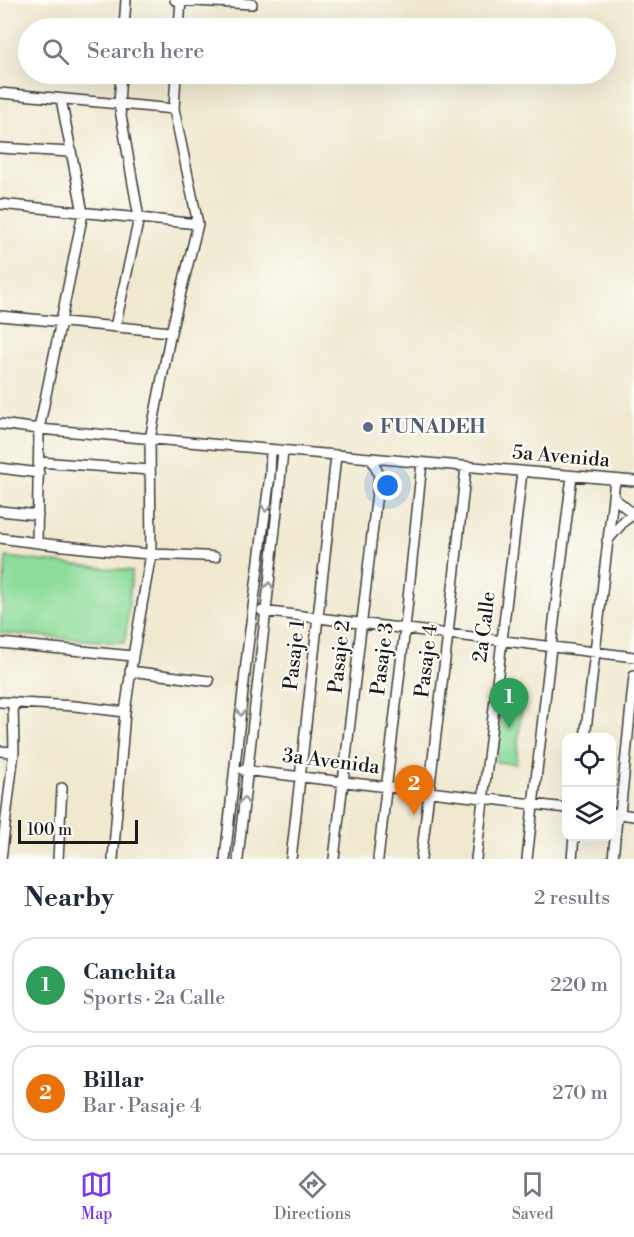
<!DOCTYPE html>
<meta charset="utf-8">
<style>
:root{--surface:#fff;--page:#f2f2f3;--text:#1f2937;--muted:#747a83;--line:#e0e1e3;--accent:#7c3aed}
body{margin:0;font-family:"Libre Bodoni",serif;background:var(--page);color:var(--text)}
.controls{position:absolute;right:18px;bottom:18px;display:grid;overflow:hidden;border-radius:12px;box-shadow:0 6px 24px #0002}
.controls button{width:54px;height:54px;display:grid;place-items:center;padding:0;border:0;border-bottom:2px solid var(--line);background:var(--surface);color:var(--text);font:30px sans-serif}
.scale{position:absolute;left:18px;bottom:15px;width:120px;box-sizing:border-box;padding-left:6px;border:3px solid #1c1c1c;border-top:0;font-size:16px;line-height:21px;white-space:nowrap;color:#1c1c1c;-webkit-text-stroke:4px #fdfcf7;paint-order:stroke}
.you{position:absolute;left:388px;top:486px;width:21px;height:21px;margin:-15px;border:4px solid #fff;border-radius:50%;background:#1a73e8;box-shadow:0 0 0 9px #1a73e833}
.badge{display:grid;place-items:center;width:39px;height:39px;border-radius:50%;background:var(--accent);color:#fff;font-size:20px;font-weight:700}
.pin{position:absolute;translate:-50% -50px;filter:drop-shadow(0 2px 3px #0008)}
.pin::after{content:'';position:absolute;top:32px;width:21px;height:18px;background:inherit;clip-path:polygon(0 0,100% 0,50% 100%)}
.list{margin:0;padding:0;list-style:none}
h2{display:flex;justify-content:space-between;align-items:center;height:78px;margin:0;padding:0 24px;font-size:26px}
h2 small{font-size:20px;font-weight:400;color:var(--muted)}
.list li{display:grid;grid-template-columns:39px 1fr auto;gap:18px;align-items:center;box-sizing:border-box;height:96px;margin:0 12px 12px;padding:0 12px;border:2px solid var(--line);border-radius:24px}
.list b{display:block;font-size:22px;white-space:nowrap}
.list p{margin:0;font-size:20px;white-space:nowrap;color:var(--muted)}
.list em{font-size:20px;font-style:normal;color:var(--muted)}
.icon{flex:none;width:33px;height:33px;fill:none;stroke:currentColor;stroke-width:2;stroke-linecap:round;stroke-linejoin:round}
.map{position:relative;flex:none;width:634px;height:859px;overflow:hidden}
.search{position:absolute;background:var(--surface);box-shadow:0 6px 24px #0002;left:18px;right:18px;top:18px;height:66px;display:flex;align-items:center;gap:15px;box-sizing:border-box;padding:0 21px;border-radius:33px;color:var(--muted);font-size:22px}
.sheet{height:294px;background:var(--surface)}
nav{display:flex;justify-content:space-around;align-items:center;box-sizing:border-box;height:84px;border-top:2px solid var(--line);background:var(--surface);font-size:16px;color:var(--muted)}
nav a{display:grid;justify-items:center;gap:3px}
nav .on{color:var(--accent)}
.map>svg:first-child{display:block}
.garden{fill:#8ddc9a;stroke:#547c5b;stroke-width:1.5}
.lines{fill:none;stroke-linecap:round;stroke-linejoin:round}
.street-casing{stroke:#3c3b37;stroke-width:12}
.street{stroke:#fff;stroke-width:9}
.oneway{stroke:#999}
.service-dot{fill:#5c6f8a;stroke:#fdfcf7;stroke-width:2}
.labels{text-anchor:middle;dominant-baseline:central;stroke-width:4.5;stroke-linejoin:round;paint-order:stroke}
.service-label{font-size:20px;font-weight:bold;fill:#4e5e75;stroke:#fdfcf7;text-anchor:start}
.street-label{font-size:20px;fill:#1c1c1c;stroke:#fdfcf7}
</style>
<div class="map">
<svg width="634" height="859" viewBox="0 0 634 859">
<rect width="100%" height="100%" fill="#fdfcf7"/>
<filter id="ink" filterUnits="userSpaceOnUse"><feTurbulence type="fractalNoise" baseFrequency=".0167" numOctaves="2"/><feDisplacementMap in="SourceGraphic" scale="12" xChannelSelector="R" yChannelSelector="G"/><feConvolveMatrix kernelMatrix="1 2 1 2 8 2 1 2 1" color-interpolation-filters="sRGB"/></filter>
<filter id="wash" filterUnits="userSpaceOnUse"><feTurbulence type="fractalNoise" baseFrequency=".008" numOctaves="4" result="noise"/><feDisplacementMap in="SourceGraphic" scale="24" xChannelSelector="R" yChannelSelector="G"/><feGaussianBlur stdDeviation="1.35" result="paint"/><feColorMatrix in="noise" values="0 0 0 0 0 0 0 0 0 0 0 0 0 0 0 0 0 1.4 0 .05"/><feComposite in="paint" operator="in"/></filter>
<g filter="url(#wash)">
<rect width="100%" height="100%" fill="#f0e9d0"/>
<path class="garden" d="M6,557L132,571L125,643L0,633Z
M502,693L523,694L516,764L496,762Z"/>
</g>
<g filter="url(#ink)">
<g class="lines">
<g class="street-casing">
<path id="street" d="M175,0L252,4
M124,28L126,0
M179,28L181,0
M0,93L174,109
M0,148L70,152
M0,204L198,224
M0,316L171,332
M115,327L139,218L119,104L121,74
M0,424L39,429L634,481
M39,462L150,470
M0,468L39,473
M613,497L633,514
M0,511L38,515
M0,538C50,545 100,550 149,554C171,555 193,555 215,557
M607,541L624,521L634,514
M37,543L39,429L83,213L61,99
M262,611L634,657
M0,643L133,656
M130,671L209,681
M0,702L75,706L125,712
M585,738L615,480
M0,751L14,752
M243,770L566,808
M612,813L634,816
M1,859L14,752L13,703
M58,859L62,788
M113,859L125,712L133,656L151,554L150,439L171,332L198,224L174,109L176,74
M225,859L247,654L270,475L271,450
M238,859C252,723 270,587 283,451
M291,859L336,456
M334,859L379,475L372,459
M378,859L405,628L422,463
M421,859L448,634L466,467
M476,859L522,472
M527,859L554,621L572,476
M572,859L574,836
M613,859L617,818L620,814L634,676"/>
</g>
<use href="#street" class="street"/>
</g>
<defs><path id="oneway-chevron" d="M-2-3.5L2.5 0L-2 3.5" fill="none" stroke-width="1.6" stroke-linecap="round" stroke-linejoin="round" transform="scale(1.5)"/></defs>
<g class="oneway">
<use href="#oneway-chevron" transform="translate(266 508) rotate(97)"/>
<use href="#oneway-chevron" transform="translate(269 586) rotate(-83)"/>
<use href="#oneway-chevron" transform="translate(241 712) rotate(96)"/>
<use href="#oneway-chevron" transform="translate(244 801) rotate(-84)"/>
</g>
</g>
<circle class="service-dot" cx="368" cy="427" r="6"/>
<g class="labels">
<g class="service-label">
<text x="380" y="427">FUNADEH</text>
</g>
<g class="street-label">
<text transform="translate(561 457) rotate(5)">5a Avenida</text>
<text transform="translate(485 627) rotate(-83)">2a Calle</text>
<text transform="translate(295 655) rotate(-84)">Pasaje 1</text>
<text transform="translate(340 657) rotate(-84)">Pasaje 2</text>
<text transform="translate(383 659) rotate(-83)">Pasaje 3</text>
<text transform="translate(427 661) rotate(-83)">Pasaje 4</text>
<text transform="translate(331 762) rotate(7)">3a Avenida</text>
</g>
</g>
</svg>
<div class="controls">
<button><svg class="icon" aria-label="locate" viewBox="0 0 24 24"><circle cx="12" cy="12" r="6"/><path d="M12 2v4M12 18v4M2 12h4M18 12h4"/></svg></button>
<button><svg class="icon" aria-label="layers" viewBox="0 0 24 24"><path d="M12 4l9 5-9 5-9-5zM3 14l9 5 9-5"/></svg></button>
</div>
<div class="scale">100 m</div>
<div class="you"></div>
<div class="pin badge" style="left:509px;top:728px;background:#2e9e5b">1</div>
<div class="pin badge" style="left:414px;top:815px;background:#e8710a">2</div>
<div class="search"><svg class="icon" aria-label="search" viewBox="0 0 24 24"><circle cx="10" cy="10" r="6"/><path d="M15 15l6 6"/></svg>Search here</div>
</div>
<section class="sheet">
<h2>Nearby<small>2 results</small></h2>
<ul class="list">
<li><span class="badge" style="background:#2e9e5b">1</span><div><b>Canchita</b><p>Sports · 2a Calle</p></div><em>220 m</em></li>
<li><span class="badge" style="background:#e8710a">2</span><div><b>Billar</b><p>Bar · Pasaje 4</p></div><em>270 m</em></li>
</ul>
</section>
<nav>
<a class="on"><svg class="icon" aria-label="map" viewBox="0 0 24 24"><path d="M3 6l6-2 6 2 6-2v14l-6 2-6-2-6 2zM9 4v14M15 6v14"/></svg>Map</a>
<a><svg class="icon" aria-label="directions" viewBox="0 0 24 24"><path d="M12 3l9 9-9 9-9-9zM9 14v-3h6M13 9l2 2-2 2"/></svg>Directions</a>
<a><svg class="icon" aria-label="saved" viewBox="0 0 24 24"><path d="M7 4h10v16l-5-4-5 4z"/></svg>Saved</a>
</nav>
